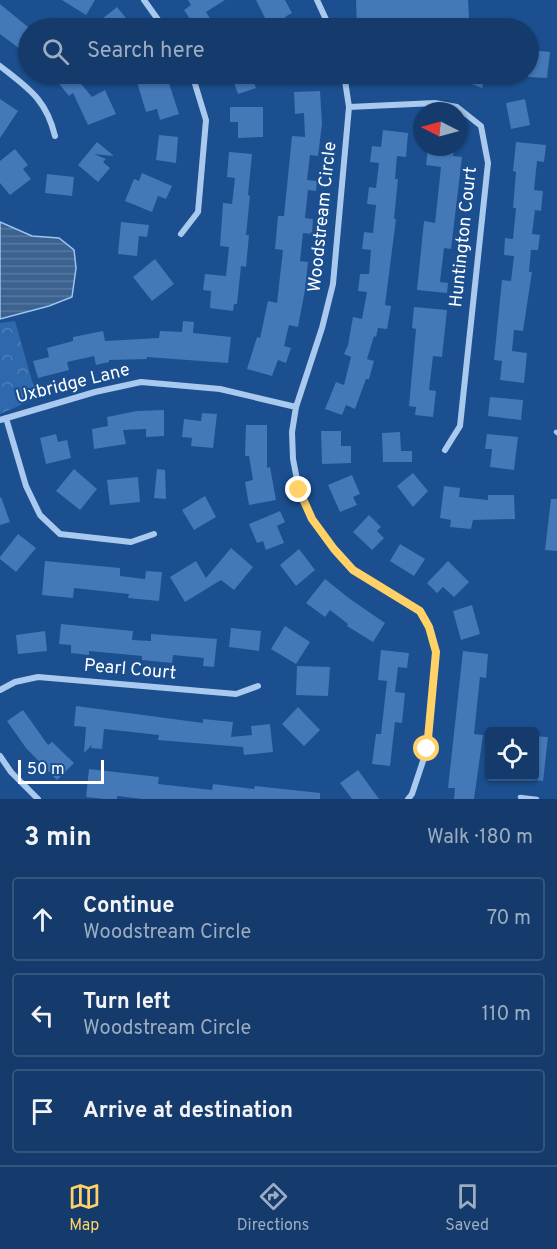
<!DOCTYPE html>
<meta charset="utf-8">
<style>
:root{--surface:#143b6b;--page:#214673;--text:#f1f3f6;--muted:#9dadc1;--line:#33557e;--accent:#ffd166}
body{margin:0;font-family:Overpass,sans-serif;background:var(--page);color:var(--text)}
.controls{position:absolute;right:18px;bottom:18px;display:grid;overflow:hidden;border-radius:6px;box-shadow:0 2px 4px #0004}
.controls button{width:54px;height:54px;display:grid;place-items:center;padding:0;border:0;border-bottom:2px solid var(--line);background:var(--surface);color:var(--text);font:30px sans-serif}
.compass{position:absolute;left:413px;top:102px;width:54px;height:54px;border-radius:50%;background:var(--surface);box-shadow:0 2px 4px #0004;rotate:276deg}
.scale{position:absolute;left:18px;bottom:15px;width:86px;box-sizing:border-box;padding-left:6px;border:3px solid #fff;border-top:0;font-size:16px;line-height:21px;white-space:nowrap;color:#fff;-webkit-text-stroke:4px #1b4f8f;paint-order:stroke}
.stop{position:absolute;width:18px;height:18px;margin:-14px;border:4px solid #ffd166;border-radius:50%;background:#fff}
.stop.end{background:#ffd166;border-color:#fff;box-shadow:0 2px 6px #0008}
.list{margin:0;padding:0;list-style:none}
h2{display:flex;justify-content:space-between;align-items:center;height:78px;margin:0;padding:0 24px;font-size:26px}
h2 small{font-size:20px;font-weight:400;color:var(--muted)}
.list li{display:grid;grid-template-columns:39px 1fr auto;gap:18px;align-items:center;box-sizing:border-box;height:84px;margin:0 12px 12px;padding:0 12px;border:2px solid var(--line);border-radius:6px}
.list b{display:block;font-size:22px;white-space:nowrap}
.list p{margin:0;font-size:20px;white-space:nowrap;color:var(--muted)}
.list em{font-size:20px;font-style:normal;color:var(--muted)}
.icon{flex:none;width:33px;height:33px;fill:none;stroke:currentColor;stroke-width:2;stroke-linecap:round;stroke-linejoin:round}
.map{position:relative;flex:none;width:557px;height:799px;overflow:hidden}
.search{position:absolute;background:var(--surface);box-shadow:0 2px 4px #0004;left:18px;right:18px;top:18px;height:66px;display:flex;align-items:center;gap:15px;box-sizing:border-box;padding:0 21px;border-radius:33px;color:var(--muted);font-size:22px}
.sheet{height:366px;background:var(--surface)}
nav{display:flex;justify-content:space-around;align-items:center;box-sizing:border-box;height:84px;border-top:2px solid var(--line);background:var(--surface);font-size:16px;color:var(--muted)}
nav a{display:grid;justify-items:center;gap:3px}
nav .on{color:var(--accent)}
.map>svg:first-child{display:block}
.park{fill:url(#park-crowns)}
.water{fill:url(#water-rules);stroke:#9cc4f0;stroke-width:1.5}
.building{fill:#4478b7}
.lines{fill:none;stroke-linecap:round;stroke-linejoin:round}
.lane{stroke:#a9c9ee;stroke-width:4.5}
.street{stroke:#a9c9ee;stroke-width:6}
.route{stroke:#ffd166;stroke-width:8}
.labels{text-anchor:middle;dominant-baseline:central;stroke-width:4.5;stroke-linejoin:round;paint-order:stroke}
.street-label{font-size:18px;fill:#fff;stroke:#1b4f8f}
</style>
<div class="map">
<svg width="557" height="799" viewBox="0 0 557 799">
<defs>
<pattern id="park-crowns" width="20" height="18" patternUnits="userSpaceOnUse" patternTransform="scale(1.5)"><rect width="20" height="18" fill="#2e69ad"/><path d="M2 6a3 3 0 1 1 6 0M12 15a3 3 0 1 1 6 0" fill="none" stroke="#4d80b9"/></pattern>
<pattern id="water-rules" width="6" height="5" patternUnits="userSpaceOnUse" patternTransform="scale(1.5)"><rect width="6" height="5" fill="#3c6290"/><path d="M0 2.5h6" fill="none" stroke="#597aa1"/></pattern>
</defs>
<rect width="100%" height="100%" fill="#1b4f8f"/>
<path class="park" d="M15,321L37,398L0,414V323Z"/>
<path class="water" d="M0,222L32,236L59,238L74,250L76,268L72,297L49,306L0,319Z"/>
<path class="building" d="M62,0H95L86,15Z
M188,0H225L206,12L216,28H196L184,10L191,5Z
M256,0H285L292,13L285,17L291,28H270Z
M356,0H468L469,18L382,20L383,26L357,27Z
M0,4L28,27V55L0,34Z
M117,7L134,28H109L102,19Z
M531,50L550,52L547,78L528,77Z
M51,74H73L92,97L105,90L116,114L88,125L73,93L69,96Z
M128,74H166L179,114L160,120L157,109L146,112L137,82L132,84Z
M231,74H251L256,88L238,94Z
M446,74H487L482,88Z
M320,91L322,124L318,156L310,155L307,180L317,181L316,191L308,190L305,218L313,219L312,234L303,233L300,261L308,262L305,290L298,327L289,325L284,346L291,348L286,363L278,360L272,376L247,369L257,337L260,338L268,301L277,303L283,250L275,249L278,216H284L292,136L305,137L304,113L295,114L294,92Z
M0,99L18,111L0,138Z
M525,99L530,125L511,129L506,103Z
M230,107H263V137L238,138V122H230Z
M383,130L408,133L406,157L397,156L395,179H398L394,219H396L385,305L391,306L387,329L378,328L376,337L374,336L367,359L374,361L369,379H366L355,409L346,405L342,415L325,409L336,382L344,385L351,357L344,354L348,345L353,317L362,319L367,292L358,291L360,274H369L371,250L362,249L364,232L373,233L376,205L367,204L369,187L376,188L379,163L370,162L372,146L381,147Z
M159,135L178,137L176,163L156,160Z
M97,142L114,156L94,154L106,159L103,162L110,168L98,182L78,165Z
M516,142L546,145L544,162L537,161L534,190L543,191L541,211L535,210L532,234L540,235L538,250H531L529,272H532L523,331L514,330L512,351L527,353L524,383L500,380L502,361L494,360L502,280L511,281L514,256L504,255L505,238L513,239L516,208H513L516,172L513,171Z
M428,147H454L453,156L462,157L451,249L444,248L440,282L448,283L447,293L417,290L424,221L435,223L441,167L426,165Z
M15,149L28,165L23,169L31,179L10,195L0,183V161Z
M229,152L252,154L248,195L250,196L246,235H249L246,267L241,266L237,304H234L233,311L210,308L211,291L203,290L205,274L226,276L229,247L220,246L223,203L232,204L235,178L227,177Z
M142,173L172,186L166,199L158,196L152,212L125,201L134,179L139,181Z
M47,174L74,177L72,196L45,193Z
M121,222L149,225L147,237L139,236L137,256L118,254Z
M155,259L174,284L152,301L133,277Z
M414,307L447,310L442,357L433,356L429,390L436,391L433,417L415,415L416,407L409,406L416,329L412,328Z
M183,321L194,322L193,333L231,337L228,363L147,357V359L109,360V362L96,365L94,356L67,362L69,370L38,378L33,361L49,357L47,348L73,341V337L103,331L105,341L159,338L160,331L182,332Z
M490,397L523,400L521,420L488,416Z
M164,410V436L146,437V429L123,430L126,444L94,449L92,429L108,426L107,417L137,411Z
M202,413L217,414L213,448L191,446L192,438L182,437L184,419L201,421Z
M246,425H267V468L270,467L276,500L249,505L245,482L253,480L249,456H245Z
M321,431H341V446H351V463L322,464Z
M400,432L401,451H412V462H383L382,433Z
M56,434L58,442L67,440L71,458L46,464L40,438Z
M487,434L518,437L514,470L490,467L492,449H485Z
M74,469L97,489L80,510L56,491Z
M157,469L165,470L166,499L154,498Z
M413,473L428,491L413,507L397,486Z
M352,475L360,494L353,497L357,505L340,512L328,485Z
M138,477L140,502L110,505L107,480Z
M444,486L460,488L459,497L488,500V495H514L515,519L473,520L471,529L450,527L451,520L440,518Z
M205,496L216,517L194,530L182,510Z
M1,497L10,522L0,525V498Z
M551,499H557V551L545,550Z
M280,511L285,522L277,526L284,543L266,550L263,541L257,543L249,524Z
M369,515L381,527L377,531L384,538L372,550L353,532Z
M18,534L36,548L16,572L0,559V557Z
M400,544L425,559L414,576L390,561Z
M231,548L253,567L234,590L221,580L185,602L170,577L196,561L206,578Z
M299,549L315,570L296,586L280,565Z
M45,561L120,568V576L145,579L146,571L162,572L159,601L128,598L129,594L74,588L73,598L42,595Z
M448,561L469,582L454,597L443,587L437,593L427,583Z
M325,579L350,599L385,623L373,642L347,626L348,624L330,610L325,617L306,603Z
M472,605L480,634L461,640L453,611Z
M61,624L133,631L132,640L151,641V634L217,639L214,667L203,666L204,658L173,655L172,663L142,660V656L89,651V655L71,653V645L59,644Z
M285,626L310,642L296,664L271,649Z
M231,628L261,631L259,651L229,647Z
M45,631L47,651L18,654L16,635Z
M381,650L409,653L407,668L398,667L395,692L405,693L402,723L395,722L390,766L372,764L376,734H381L387,681L378,680Z
M463,651L488,654L486,678L480,677L474,734L483,735L474,799H454L455,788H448Z
M297,666L330,667L328,696L296,695Z
M76,706L203,723V719L233,722L231,737L252,735L251,726L270,724L273,752L244,755L243,747L158,740L159,735L104,729L102,749L91,748L92,745L84,753L86,727L74,726Z
M298,707L320,730L304,746L282,724Z
M23,710L48,745L52,742L74,763L57,780L26,748L7,721Z
M534,736L548,737L543,781L534,780Z
M89,769L159,777L158,784L212,790L213,784L254,789L255,786L320,793V799H143L117,796V799H104L86,797Z
M358,770L379,799H352L340,783Z"/>
<g class="lines">
<path class="lane" d="M556,432L557,433
M520,797L537,799"/>
<path class="street" d="M144,0L164,28
M317,0L330,28
M0,66C29,89 46,99 55,136
M344,74L349,107L333,284L322,328L296,407L292,432L293,459L299,490L312,519L334,549L353,570L419,611L429,627L436,652L427,749L412,794L408,799
M349,107L435,103L457,107L481,126L488,163L460,426L445,450
M181,234L198,212L206,120L192,74
M6,418L26,486L40,515L60,534L131,542L154,534
M0,420L95,392L141,382L220,389L296,407
M0,690L15,682L38,677L236,694L258,686
M0,756L11,772L38,799"/>
</g>
<g class="lines">
<path class="route" d="M299,490L312,519L334,549L353,570L420,611L429,627L436,652L427,749"/>
</g>
<g class="labels">
<g class="street-label">
<text transform="translate(323 217) rotate(-84)">Woodstream Circle</text>
<text transform="translate(464 237) rotate(-84)">Huntington Court</text>
<text transform="translate(73 384) rotate(-14)">Uxbridge Lane</text>
<text transform="translate(130 670) rotate(5)">Pearl Court</text>
</g>
</g>
</svg>
<div class="controls">
<button><svg class="icon" aria-label="locate" viewBox="0 0 24 24"><circle cx="12" cy="12" r="6"/><path d="M12 2v4M12 18v4M2 12h4M18 12h4"/></svg></button>
</div>
<svg class="compass" viewBox="-18 -18 36 36"><path d="M0-13l5 13h-10z" fill="#e53935"/><path d="M0 13l5-13h-10z" fill="#9dadc1"/></svg>
<div class="scale">50 m</div>
<div class="stop" style="left:427px;top:749px"></div>
<div class="stop end" style="left:299px;top:490px"></div>
<div class="search"><svg class="icon" aria-label="search" viewBox="0 0 24 24"><circle cx="10" cy="10" r="6"/><path d="M15 15l6 6"/></svg>Search here</div>
</div>
<section class="sheet">
<h2>3 min<small>Walk · 180 m</small></h2>
<ul class="list">
<li><svg class="icon" aria-label="ahead" viewBox="0 0 24 24"><path d="M12 20V5M6 11l6-6 6 6"/></svg><div><b>Continue</b><p>Woodstream Circle</p></div><em>70 m</em></li>
<li><svg class="icon" aria-label="left" viewBox="0 0 24 24"><path d="M17 20v-9H6M10 6l-5 5 5 5"/></svg><div><b>Turn left</b><p>Woodstream Circle</p></div><em>110 m</em></li>
<li><svg class="icon" aria-label="arrive" viewBox="0 0 24 24"><path d="M6 21V4h12l-3 4 3 4H6"/></svg><div><b>Arrive at destination</b></div></li>
</ul>
</section>
<nav>
<a class="on"><svg class="icon" aria-label="map" viewBox="0 0 24 24"><path d="M3 6l6-2 6 2 6-2v14l-6 2-6-2-6 2zM9 4v14M15 6v14"/></svg>Map</a>
<a><svg class="icon" aria-label="directions" viewBox="0 0 24 24"><path d="M12 3l9 9-9 9-9-9zM9 14v-3h6M13 9l2 2-2 2"/></svg>Directions</a>
<a><svg class="icon" aria-label="saved" viewBox="0 0 24 24"><path d="M7 4h10v16l-5-4-5 4z"/></svg>Saved</a>
</nav>
